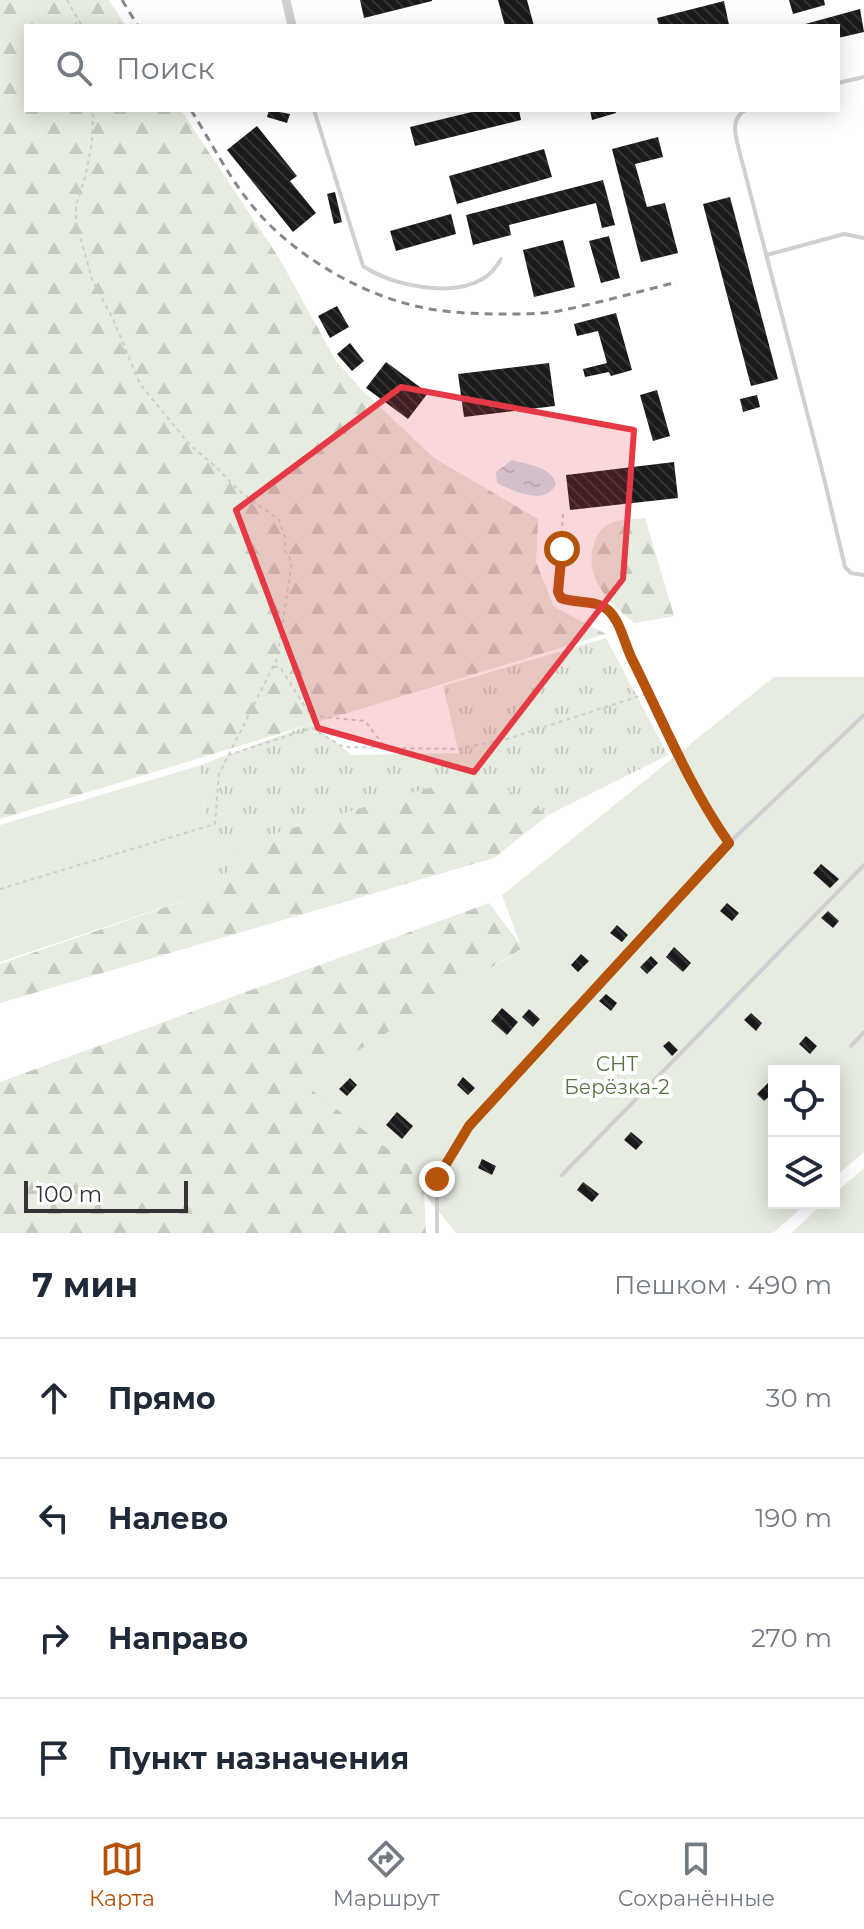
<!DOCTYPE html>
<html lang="ru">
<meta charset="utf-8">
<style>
:root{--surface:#fff;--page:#f6f6f7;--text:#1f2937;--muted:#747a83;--line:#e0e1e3;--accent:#b45309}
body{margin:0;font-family:Montserrat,sans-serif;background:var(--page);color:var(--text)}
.controls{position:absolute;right:24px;bottom:24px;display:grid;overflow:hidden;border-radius:0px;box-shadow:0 4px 20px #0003}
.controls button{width:72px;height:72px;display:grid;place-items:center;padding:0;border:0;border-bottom:2px solid var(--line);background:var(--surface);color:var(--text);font:40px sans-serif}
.scale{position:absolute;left:24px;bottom:20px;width:164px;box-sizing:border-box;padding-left:8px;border:4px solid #333;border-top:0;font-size:22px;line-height:28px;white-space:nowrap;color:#333;-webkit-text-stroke:6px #fff;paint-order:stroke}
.stop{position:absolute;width:24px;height:24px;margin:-18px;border:6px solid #b45309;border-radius:50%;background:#fff}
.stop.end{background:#b45309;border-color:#fff;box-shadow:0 2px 8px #0008}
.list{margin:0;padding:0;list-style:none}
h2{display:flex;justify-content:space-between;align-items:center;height:104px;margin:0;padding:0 32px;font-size:34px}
h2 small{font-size:26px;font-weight:400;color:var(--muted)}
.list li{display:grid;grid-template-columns:52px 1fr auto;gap:24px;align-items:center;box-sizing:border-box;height:120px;padding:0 32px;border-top:2px solid var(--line)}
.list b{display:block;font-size:30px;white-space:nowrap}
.list em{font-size:26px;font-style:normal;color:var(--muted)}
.icon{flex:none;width:44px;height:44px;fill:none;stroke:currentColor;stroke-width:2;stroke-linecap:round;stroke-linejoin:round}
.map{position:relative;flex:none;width:864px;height:1233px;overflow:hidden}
.search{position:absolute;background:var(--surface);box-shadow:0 4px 20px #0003;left:24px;right:24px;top:24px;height:88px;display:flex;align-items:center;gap:20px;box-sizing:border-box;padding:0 28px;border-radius:0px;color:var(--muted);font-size:30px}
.sheet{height:584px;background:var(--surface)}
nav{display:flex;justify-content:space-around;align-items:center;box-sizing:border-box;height:112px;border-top:2px solid var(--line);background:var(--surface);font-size:22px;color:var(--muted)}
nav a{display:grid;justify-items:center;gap:4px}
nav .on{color:var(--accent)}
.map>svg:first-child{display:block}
.grass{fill:url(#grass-tufts)}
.forest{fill:url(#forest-firs)}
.garden{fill:#e6ecdf}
.water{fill:url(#water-ripples)}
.building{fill:url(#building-back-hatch)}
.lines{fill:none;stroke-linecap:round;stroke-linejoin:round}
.path{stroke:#cdcdcd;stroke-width:2;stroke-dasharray:4 4;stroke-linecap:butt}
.lane{stroke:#d0d0d0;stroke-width:4}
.street{stroke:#d0d0d0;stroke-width:9}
.rail{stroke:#888;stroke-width:3;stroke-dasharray:8 6;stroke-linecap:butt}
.route{stroke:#b45309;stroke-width:10}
.marked{fill:#e63946;fill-opacity:0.2;stroke:#e63946;stroke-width:6;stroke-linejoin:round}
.labels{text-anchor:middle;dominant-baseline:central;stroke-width:8;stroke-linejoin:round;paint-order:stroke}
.park-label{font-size:20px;fill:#56703f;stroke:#fff}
</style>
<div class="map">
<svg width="864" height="1233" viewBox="0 0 864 1233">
<defs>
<pattern id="grass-tufts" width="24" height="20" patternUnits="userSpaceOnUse" patternTransform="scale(2)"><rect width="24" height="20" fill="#e6ecdf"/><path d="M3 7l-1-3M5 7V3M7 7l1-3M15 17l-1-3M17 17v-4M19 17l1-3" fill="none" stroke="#c6cbc0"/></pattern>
<pattern id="forest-firs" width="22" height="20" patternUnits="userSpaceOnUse" patternTransform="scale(2)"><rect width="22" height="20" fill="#e6ecdf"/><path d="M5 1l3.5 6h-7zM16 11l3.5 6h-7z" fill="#c6cbc0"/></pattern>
<pattern id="water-ripples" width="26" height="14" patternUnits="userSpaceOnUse" patternTransform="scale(2)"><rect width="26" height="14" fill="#cfe2ee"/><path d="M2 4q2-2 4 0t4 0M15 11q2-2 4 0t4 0" fill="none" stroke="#b2c2cd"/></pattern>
<pattern id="building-back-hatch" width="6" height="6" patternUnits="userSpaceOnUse" patternTransform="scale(2)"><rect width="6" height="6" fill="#1a1a1a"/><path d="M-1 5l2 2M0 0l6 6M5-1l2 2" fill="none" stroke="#333"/></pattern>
</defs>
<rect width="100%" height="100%" fill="#fff"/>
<path class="grass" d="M606,638L668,755L548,815L480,773L218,889L198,766L311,724L352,755L459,753L443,686Z"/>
<path class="forest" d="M0,0H109L126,26H26V110H181L279,258L336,361L363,391L434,458L538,519L536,562L554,607L606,634L0,819Z
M645,518L674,616L634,623C610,603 583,579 594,544C597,534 602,526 613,522C623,519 635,519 645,518Z
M480,773L548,815L494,858L0,1003V964L218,889L242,843Z
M489,903L523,948L305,1084L409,1165L424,1193L426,1233H0V1082Z"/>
<path class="garden" d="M774,677H864V1152L834,1178V1071H774V1203H807L773,1233H456L424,1193L409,1165L304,1084L522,949L502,895Z
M198,766L218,889L0,962V825Z
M864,1168V1233H791L824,1203H834V1194Z"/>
<path class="water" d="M512,460C528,465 551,466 556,484C545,507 514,491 497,483L496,472Z"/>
<path class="building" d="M360,0H432V1L364,18Z
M498,0H527L534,26H505Z
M789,0H824L825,5L793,14Z
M724,1L729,25L659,26L657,18Z
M860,9L864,32L838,38V26H798Z
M269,110L290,114L287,123L267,117Z
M480,110H519L521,120L415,146L410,127Z
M590,110H615L616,113L592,120Z
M257,126L297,176L290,181L316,213L293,232L227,150Z
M658,137L663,157L635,164L647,207L665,203L678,253L641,262L612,149Z
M544,149L552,177L457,204L449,176Z
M603,180L615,225L602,228L596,203L509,225L511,235L473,245L466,215Z
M335,192L342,222L334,224L327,194Z
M730,197L778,379L751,386L703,204Z
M451,214L456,234L396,251L390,231Z
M609,236L620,278L601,283L589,241Z
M563,240L575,287L534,297L523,250Z
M337,306L349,327L330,338L318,316Z
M616,313L632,370L611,376L609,372L585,377L583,369L607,363L598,331L577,336L574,324Z
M350,343L364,361L352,371L337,354Z
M386,362L428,393L408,419L366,388Z
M549,363L555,406L464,417L458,374Z
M657,390L670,436L653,441L640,395Z
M757,395L760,407L743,412L740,399Z
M674,462L678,498L570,510L566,475Z
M821,864L839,879L830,888L813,873Z
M727,903L739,913L732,921L720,911Z
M828,911L839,921L833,928L821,918Z
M617,925L628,935L622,942L610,933Z
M674,947L691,963L683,972L666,957Z
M581,954L589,961L578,972L571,965Z
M651,956L658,963L647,974L640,967Z
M606,994L617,1003L611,1011L599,1001Z
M502,1008L518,1022L507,1035L491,1021Z
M529,1009L540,1019L533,1027L522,1017Z
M751,1013L762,1023L756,1031L744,1020Z
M806,1036L817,1046L810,1054L799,1044Z
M669,1041L678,1050L672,1056L663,1046Z
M463,1077L475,1088L468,1095L457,1085Z
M350,1078L357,1085L347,1096L339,1089Z
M768,1083L774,1092L764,1101L757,1094Z
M397,1112L413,1126L402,1139L386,1125Z
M631,1132L643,1142L636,1150L624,1140Z
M482,1159L496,1166L492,1175L478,1168Z
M583,1182L599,1194L592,1202L577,1190Z"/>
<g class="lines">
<path class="path" d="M67,0L82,26
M563,514L558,592L561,598L605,607L616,619L666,732L706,810L724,835
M274,667H280L309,713L314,716L365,721L384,746
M228,755L312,728L343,747L458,749L507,739L649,693
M0,889L215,824L219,774L277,659L292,562L285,551V538L279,520L238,490L215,466L190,445L140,384L113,319L92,279L76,222V205L85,178L92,142L93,110"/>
<path class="lane" d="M838,83L864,77
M314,110L363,266C392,286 453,298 484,278C492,273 497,266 501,259
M745,110C733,118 734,129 737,142L824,478L845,567L851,573L864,575
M767,255L844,234L864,238
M851,1046L864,1032
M562,1175L864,865
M437,1233V1179L469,1126L729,843L864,715"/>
<path class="street" d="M286,0L292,26"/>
<path class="rail" d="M122,0L138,26
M191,110C213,145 233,186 262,217C302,260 366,297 425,308C450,313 478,314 504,314C522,314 541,314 559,311C598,303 638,292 677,282"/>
</g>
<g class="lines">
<path class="route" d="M437,1179L469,1126L729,843C689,786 663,721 632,659C624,643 621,622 608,610C595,599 576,604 561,598L558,592L562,549"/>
</g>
<path class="marked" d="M401,387L634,430L623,579L474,772L318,728L236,510Z"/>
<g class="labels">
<g class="park-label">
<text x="617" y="1064">СНТ<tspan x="617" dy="23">Берёзка-2</tspan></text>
</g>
</g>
</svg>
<div class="controls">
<button><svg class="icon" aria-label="locate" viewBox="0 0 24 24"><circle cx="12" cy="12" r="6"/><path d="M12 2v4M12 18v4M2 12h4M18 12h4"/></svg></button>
<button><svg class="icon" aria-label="layers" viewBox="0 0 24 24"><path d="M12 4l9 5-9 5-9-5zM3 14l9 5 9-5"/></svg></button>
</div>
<div class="scale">100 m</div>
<div class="stop" style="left:562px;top:549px"></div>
<div class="stop end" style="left:437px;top:1179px"></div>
<div class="search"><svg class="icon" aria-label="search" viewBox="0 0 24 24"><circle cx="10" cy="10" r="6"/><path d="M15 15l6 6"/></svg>Поиск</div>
</div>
<section class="sheet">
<h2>7 мин<small>Пешком · 490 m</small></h2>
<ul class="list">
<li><svg class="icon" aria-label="ahead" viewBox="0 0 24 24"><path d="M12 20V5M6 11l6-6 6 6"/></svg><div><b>Прямо</b></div><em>30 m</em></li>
<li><svg class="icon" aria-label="left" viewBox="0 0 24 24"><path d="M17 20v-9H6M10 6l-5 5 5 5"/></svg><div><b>Налево</b></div><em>190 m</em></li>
<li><svg class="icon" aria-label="right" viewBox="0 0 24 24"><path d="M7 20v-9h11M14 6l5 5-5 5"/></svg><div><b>Направо</b></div><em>270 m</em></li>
<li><svg class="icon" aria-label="arrive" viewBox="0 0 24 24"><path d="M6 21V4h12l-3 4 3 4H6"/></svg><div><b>Пункт назначения</b></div></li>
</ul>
</section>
<nav>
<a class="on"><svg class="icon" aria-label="map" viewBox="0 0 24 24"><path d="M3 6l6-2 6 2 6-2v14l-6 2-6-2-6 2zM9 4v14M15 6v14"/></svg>Карта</a>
<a><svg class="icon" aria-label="directions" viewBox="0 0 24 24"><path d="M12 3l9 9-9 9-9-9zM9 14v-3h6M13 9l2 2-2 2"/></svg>Маршрут</a>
<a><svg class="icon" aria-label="saved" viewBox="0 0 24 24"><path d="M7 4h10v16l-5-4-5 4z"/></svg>Сохранённые</a>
</nav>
